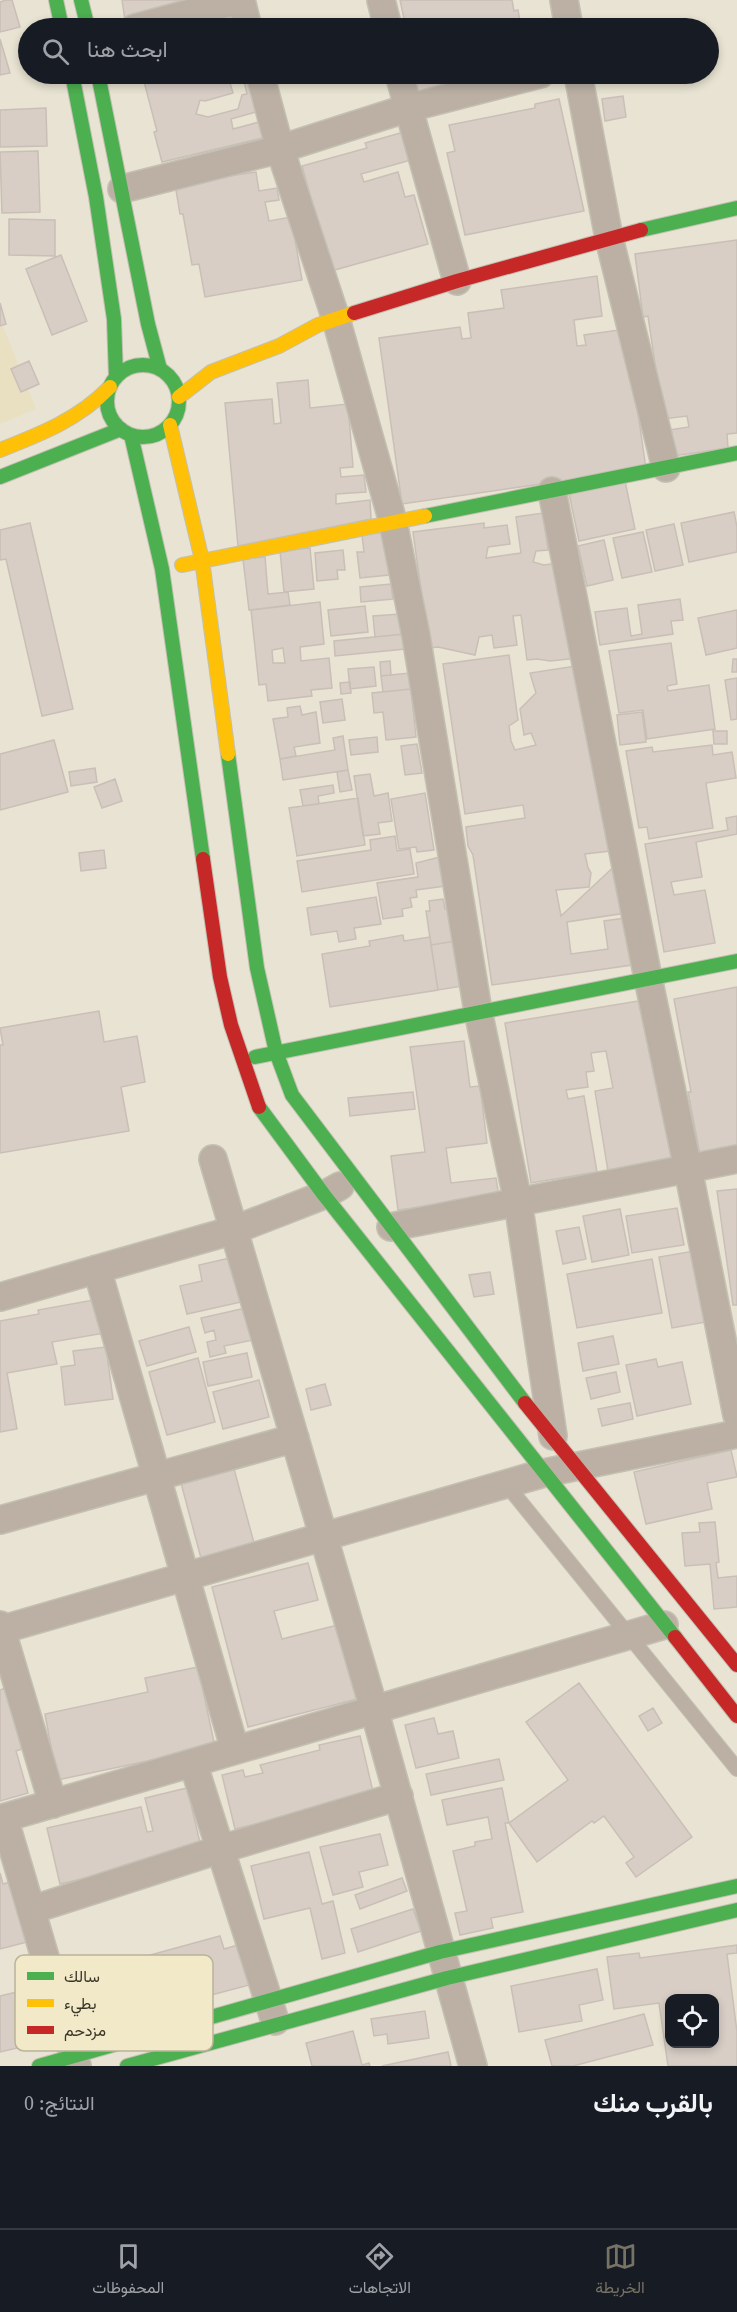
<!DOCTYPE html>
<html lang="ar">
<meta charset="utf-8">
<style>
:root{--surface:#171b24;--page:#242831;--text:#f1f3f6;--muted:#9ea1a6;--line:#363941;--accent:#767364}
body{margin:0;font-family:"Source Serif 4",Vazirmatn,serif;background:var(--page);color:var(--text);direction:rtl}
.controls{position:absolute;right:18px;bottom:18px;display:grid;overflow:hidden;border-radius:12px;box-shadow:0 3px 9px #0003}
.controls button{width:54px;height:54px;display:grid;place-items:center;padding:0;border:0;border-bottom:2px solid var(--line);background:var(--surface);color:var(--text);font:30px sans-serif}
.list{margin:0;padding:0;list-style:none}
h2{display:flex;justify-content:space-between;align-items:center;height:78px;margin:0;padding:0 24px;font-size:26px}
h2 small{font-size:20px;font-weight:400;color:var(--muted)}
.icon{flex:none;width:33px;height:33px;fill:none;stroke:currentColor;stroke-width:2;stroke-linecap:round;stroke-linejoin:round}
.map{position:relative;flex:none;width:737px;height:2066px;overflow:hidden;direction:ltr}
.search{position:absolute;background:var(--surface);box-shadow:0 3px 9px #0003;left:18px;right:18px;top:18px;height:66px;display:flex;align-items:center;gap:15px;box-sizing:border-box;padding:0 21px;border-radius:33px;color:var(--muted);font-size:22px}
.sheet{height:162px;background:var(--surface)}
nav{display:flex;justify-content:space-around;align-items:center;box-sizing:border-box;height:84px;border-top:2px solid var(--line);background:var(--surface);font-size:16px;color:var(--muted)}
nav a{display:grid;justify-items:center;gap:3px}
nav .on{color:var(--accent)}
.map>svg:first-child{display:block}
.built{fill:#e9e0c2}
.building{fill:#d8cec6;stroke:#c9bfb6;stroke-width:1.5;fill-rule:evenodd}
.lines{fill:none;stroke-linecap:round;stroke-linejoin:round}
.lane-casing{stroke:#c3c0b2;stroke-width:16}
.street-casing{stroke:#c3c0b2;stroke-width:30}
.fast-casing{stroke:#c3c0b2;stroke-width:16}
.slow-casing{stroke:#c3c0b2;stroke-width:16}
.jam-casing{stroke:#c3c0b2;stroke-width:16}
.lane{stroke:#bcb0a5;stroke-width:14}
.street{stroke:#bcb0a5;stroke-width:27}
.fast{stroke:#4caf50;stroke-width:14}
.slow{stroke:#ffc107;stroke-width:14}
.jam{stroke:#c62828;stroke-width:14}
.key{fill:#f2e9c8;stroke:#bab398;stroke-width:1.5}
.key-label{font-size:16px;fill:#393629}
</style>
<div class="map">
<svg width="737" height="2066" viewBox="0 0 737 2066">
<rect width="100%" height="100%" fill="#e8e3d2"/>
<path class="built" d="M0,319L36,409L0,424Z"/>
<path class="building" d="M6,0H12L20,27L0,32V2Z
M122,0H232L125,20Z
M400,0H512L514,11L518,10L521,28H406Z
M0,39L10,73L0,75Z
M142,74H195L197,82L199,74H237L228,76L233,93L205,101L200,100L196,114L208,117L238,109L242,95L247,94L244,81L256,77L254,103L256,112L231,119L233,129L263,121L267,137L162,162L154,132L157,131Z
M414,74H530L420,103Z
M623,96L626,117L605,121L602,99Z
M559,99L584,211L465,235L447,153L455,151L449,125L535,108V104Z
M46,108L47,146L0,147V110Z
M404,132L411,160L361,174L364,182L398,172L405,197L414,195L428,244L331,271L302,166L367,148L365,143Z
M38,151L40,212L2,213L0,152Z
M256,172L259,191L277,188L279,200L265,202L269,221L291,217L302,280L205,297L199,264L192,265L183,214H180L175,184Z
M9,219L55,220V256L9,255Z
M737,240V433L727,434L728,448L666,457L663,431L689,427L687,416L663,419L648,316L643,317L635,254Z
M61,255L87,321L52,335L26,269Z
M597,276L602,316L574,320L577,346L586,345L584,335L626,329L646,469L402,504L379,338L460,327L462,339L471,338L468,313L504,308L501,290Z
M0,303L6,324L0,326Z
M29,361L39,384L21,392L11,369Z
M308,380L310,408L348,404L353,467L340,468L341,477L364,475L366,492L336,494V504L370,500L371,519L238,546L225,403L272,399L274,424L281,423L277,383Z
M625,481L635,529L579,541L569,493Z
M734,512L737,527V552L689,562L681,523Z
M543,513L548,550L536,551L533,562L544,565L565,562L578,658L550,661L537,659L527,660L521,615L513,616L517,645L494,648L492,635L479,637L475,655L438,647L429,648L413,532L484,523V528L507,525L510,544L488,547L486,558L521,553L516,517Z
M30,523L73,709L42,716L6,559L0,560V530Z
M674,524L683,565L655,571L646,530Z
M385,532L389,575L360,578L357,552H364L362,535Z
M643,532L652,572L622,578L613,538Z
M604,540L613,580L587,586L578,546Z
M310,548L314,589L284,592L280,551Z
M343,550L345,570H337L338,579L317,581L315,553Z
M265,557L268,594L288,592L290,605L249,610L243,559Z
M391,584L393,599L361,602L360,587Z
M680,599L683,620L671,621L673,634L600,645L595,612L627,608L631,636L642,634L638,605Z
M320,602L324,644L300,647L301,661L329,658L332,688L311,690L312,696L268,701L266,684L259,685L251,610ZM283,648L285,663H273L272,650Z
M365,606L368,632L331,636L328,610Z
M737,610V648L706,655L698,618Z
M401,614L404,634L375,637L373,616Z
M404,634L405,649L335,656L334,641Z
M671,643L677,684L667,686L668,691L709,685L715,729L647,739L643,710L619,713L609,651Z
M509,655L518,720L509,726L511,741L515,750L536,745L531,733L524,735L520,709L536,693L530,673L582,665L610,851L585,854L588,868L591,873L589,887L556,890L561,916L619,862L626,913L567,922L571,954L608,949L604,921L625,918L632,965L492,985L473,855L468,846L466,827L525,818L523,805L465,814L443,664Z
M733,659H737V672H732Z
M390,661L391,675L381,676L380,662Z
M374,667L376,686L350,689L348,669Z
M410,673L411,689L383,692L381,676Z
M737,678V719L731,720L725,680Z
M350,682L351,693L341,694L340,683Z
M411,689L416,737L386,740L383,712L374,713L372,693Z
M342,699L345,720L323,723L320,702Z
M300,706L302,715L316,712L320,743L294,747L296,756L280,759L273,719L288,717L287,708Z
M642,712L646,742L620,745L617,715Z
M713,731H727V744H714Z
M343,736L348,770L283,780L280,759L335,750L333,738Z
M377,737L378,752L351,755L349,740Z
M54,740L68,792L0,810V754Z
M417,744L422,773L405,775L401,746Z
M712,745L713,755L732,752L736,778L706,783L713,828L649,839L647,827L639,828L626,751L652,747L653,752Z
M95,768L97,782L71,786L69,772Z
M348,770L352,790L340,792L337,772Z
M370,774L374,796L388,793L392,821L378,823L380,834L363,836L354,776Z
M115,779L122,801L102,808L94,787Z
M333,785L334,793L318,796L319,804L303,806L300,790Z
M425,793L434,850L417,852L416,847L399,849L391,799Z
M358,798L365,845L297,856L289,808Z
M737,816V834L696,842L702,877L671,882L674,895L705,890L715,943L664,952L645,844L728,830L726,818Z
M395,836L397,851L410,849L414,874L302,892L297,861L371,850L370,840Z
M104,850L106,868L81,871L79,853Z
M440,857L445,886L416,890L417,897L410,898L412,907L402,909L403,916L383,919L377,883L418,877L416,863Z
M376,897L381,924L354,928L356,939L339,942L337,931L311,935L307,908Z
M443,899L445,909L457,907L462,940L431,945L426,911H430L429,901Z
M403,935L404,941L430,937L438,990L330,1007L322,954L370,946L369,941Z
M462,940L469,985L438,990L431,945Z
M737,987V1148L700,1155L688,1092H691L674,999Z
M644,1000L680,1159L608,1171L595,1091L613,1088L606,1051L591,1053L594,1071L586,1072L588,1087L566,1090L568,1099L584,1096L597,1172L531,1183L505,1023Z
M99,1011L104,1042L137,1036L145,1082L121,1087L129,1131L0,1153V1045H3L0,1028Z
M464,1041L470,1087L480,1086L487,1143L446,1148L451,1183L496,1178L499,1197L398,1210L391,1156L425,1152L410,1047Z
M413,1092L415,1109L350,1116L348,1098Z
M737,1189V1305H733L717,1191Z
M677,1208L684,1245L632,1253L626,1216Z
M620,1209L629,1255L592,1262L583,1216Z
M579,1227L586,1259L563,1264L556,1231Z
M700,1250L712,1321L672,1328L659,1257Z
M230,1258L241,1302L187,1314L180,1286L202,1281L199,1265Z
M652,1259L662,1313L577,1328L567,1274Z
M490,1272L494,1294L474,1297L469,1275Z
M99,1299L105,1333L52,1342L57,1364L7,1373L17,1429L0,1432V1321L39,1314L38,1310Z
M246,1308L253,1340L224,1346L226,1353L210,1357L207,1342L216,1340L214,1330L205,1333L201,1318Z
M189,1327L196,1352L147,1366L139,1341Z
M613,1336L619,1364L583,1371L578,1343Z
M106,1347L113,1399L65,1405L61,1367L75,1365L73,1351Z
M247,1353L252,1377L208,1386L203,1362Z
M198,1358L215,1422L167,1435L149,1372Z
M656,1359L658,1367L682,1362L691,1404L637,1416L626,1365Z
M616,1372L620,1392L591,1399L586,1378Z
M259,1380L269,1417L223,1429L213,1392Z
M325,1384L331,1405L311,1410L306,1389Z
M630,1403L633,1419L602,1426L598,1409Z
M731,1450L737,1477L707,1483L712,1509L646,1524L634,1472Z
M234,1469L254,1543L201,1558L181,1483Z
M715,1522L719,1562L716,1563L718,1578L737,1576V1607L714,1609L710,1564L685,1566L682,1533L700,1532L699,1523Z
M308,1563L318,1600L274,1611L282,1639L342,1624L361,1698L248,1727L212,1587Z
M198,1667L215,1747L57,1780L45,1714L148,1692L145,1678Z
M579,1683L692,1837L636,1877L626,1863L634,1857L604,1816L594,1823L592,1821L537,1862L509,1823L568,1780L526,1722Z
M5,1688L22,1749L16,1751L28,1793L0,1801V1690Z
M653,1708L662,1723L648,1731L639,1716Z
M434,1718L438,1734L453,1731L459,1758L416,1768L405,1725Z
M360,1736L374,1796L235,1829L222,1775L243,1770L245,1777L263,1773L260,1765L320,1750L319,1745Z
M499,1759L504,1780L431,1795L426,1774Z
M187,1788L202,1851L60,1884L47,1828L141,1807L147,1832L153,1831L145,1798Z
M502,1788L509,1823H505L523,1912L491,1918L493,1928L460,1935L455,1913L467,1911L453,1851L475,1846V1842L492,1839L488,1817L447,1825L442,1800Z
M380,1834L388,1865L359,1872L363,1887L333,1895L320,1847Z
M309,1852L322,1904L333,1901L345,1953L322,1959L310,1908L264,1919L251,1866Z
M0,1873L3,1884L14,1881L31,1941L0,1949Z
M402,1878L407,1891L360,1909L355,1895Z
M413,1909L421,1931L358,1952L351,1929Z
M220,1936L224,1949L238,1945L249,1985L102,2024L88,1972Z
M737,1945V1953L727,1954L737,2032V2066H668L659,2003L614,2009L607,1957L639,1953L640,1958ZM670,1998H714V2044H670Z
M597,1969L603,2000L579,2005L582,2021L519,2032L511,1986Z
M38,1987L51,2040L0,2052V1996Z
M425,2011L429,2038L388,2044L387,2034L374,2036L371,2019Z
M644,2014L653,2045L573,2066H552L545,2040Z
M353,2031L362,2065L369,2063L370,2066H312L306,2043Z
M448,2052L451,2066H382Z"/>
<g class="lines">
<g class="lane-casing">
<path id="lane" d="M506,1484L737,1769"/>
</g>
<g class="street-casing">
<path id="street" d="M241,0L248,28
M381,0L388,28
M564,0L569,28
M135,28L239,0
M260,74L280,149L336,319L393,522L416,636L478,1011L518,1202L553,1436
M399,74L457,281
M578,74L609,238L666,468
M122,189L280,149L408,108L540,74
M552,491L648,978L688,1169L737,1415
M213,1159L374,1709L473,2066
M391,1227L737,1159
M97,1269L235,1750
M0,1297L234,1230L324,1195L340,1186
M0,1520L295,1438
M0,1625L53,1804
M0,1630L544,1473L737,1434
M193,1763L275,2021
M4,1818L77,2066
M0,1819L664,1625
M31,1910L221,1849L399,1796"/>
</g>
<g class="fast-casing">
<path id="fast" d="M56,0L62,28
M81,0L88,28
M72,74L96,197L114,319L116,377
M98,74L148,324L160,369
M641,230L737,208
M107 401a36 36 0 1 1 72 0a36 36 0 1 1-72 0Z
M131,435L162,569L203,859
M0,477L121,429
M425,516L737,453
M228,754L257,968L276,1052L292,1095L525,1403
M255,1057L737,961
M259,1107L324,1195L675,1637
M39,2066L440,1952L737,1886
M127,2066L447,1978L737,1910"/>
</g>
<g class="slow-casing">
<path id="slow" d="M179,397L211,372L279,346L318,325L354,313
M170,425L202,560L228,754
M0,450C41,434 79,419 110,387
M182,565L425,516"/>
</g>
<g class="jam-casing">
<path id="jam" d="M354,313L457,281L641,230
M203,859L220,977L231,1025L259,1107
M525,1403L737,1665
M675,1637L737,1716"/>
</g>
<use href="#lane" class="lane"/>
<use href="#street" class="street"/>
<use href="#fast" class="fast"/>
<use href="#slow" class="slow"/>
<use href="#jam" class="jam"/>
</g>
<rect x="15" y="1955" width="198" height="96" rx="9" class="key"/>
<rect x="27" y="1972" width="27" height="8" fill="#4caf50"/>
<rect x="27" y="1999" width="27" height="8" fill="#ffc107"/>
<rect x="27" y="2026" width="27" height="8" fill="#c62828"/>
<g class="key-label">
<text x="64" y="1982">سالك</text>
<text x="64" y="2009">بطيء</text>
<text x="64" y="2036">مزدحم</text>
</g>
</svg>
<div class="controls">
<button><svg class="icon" aria-label="locate" viewBox="0 0 24 24"><circle cx="12" cy="12" r="6"/><path d="M12 2v4M12 18v4M2 12h4M18 12h4"/></svg></button>
</div>
<div class="search"><svg class="icon" aria-label="search" viewBox="0 0 24 24"><circle cx="10" cy="10" r="6"/><path d="M15 15l6 6"/></svg>ابحث هنا</div>
</div>
<section class="sheet">
<h2>بالقرب منك<small>النتائج: 0</small></h2>
<ul class="list">
</ul>
</section>
<nav>
<a class="on"><svg class="icon" aria-label="map" viewBox="0 0 24 24"><path d="M3 6l6-2 6 2 6-2v14l-6 2-6-2-6 2zM9 4v14M15 6v14"/></svg>الخريطة</a>
<a><svg class="icon" aria-label="directions" viewBox="0 0 24 24"><path d="M12 3l9 9-9 9-9-9zM9 14v-3h6M13 9l2 2-2 2"/></svg>الاتجاهات</a>
<a><svg class="icon" aria-label="saved" viewBox="0 0 24 24"><path d="M7 4h10v16l-5-4-5 4z"/></svg>المحفوظات</a>
</nav>
